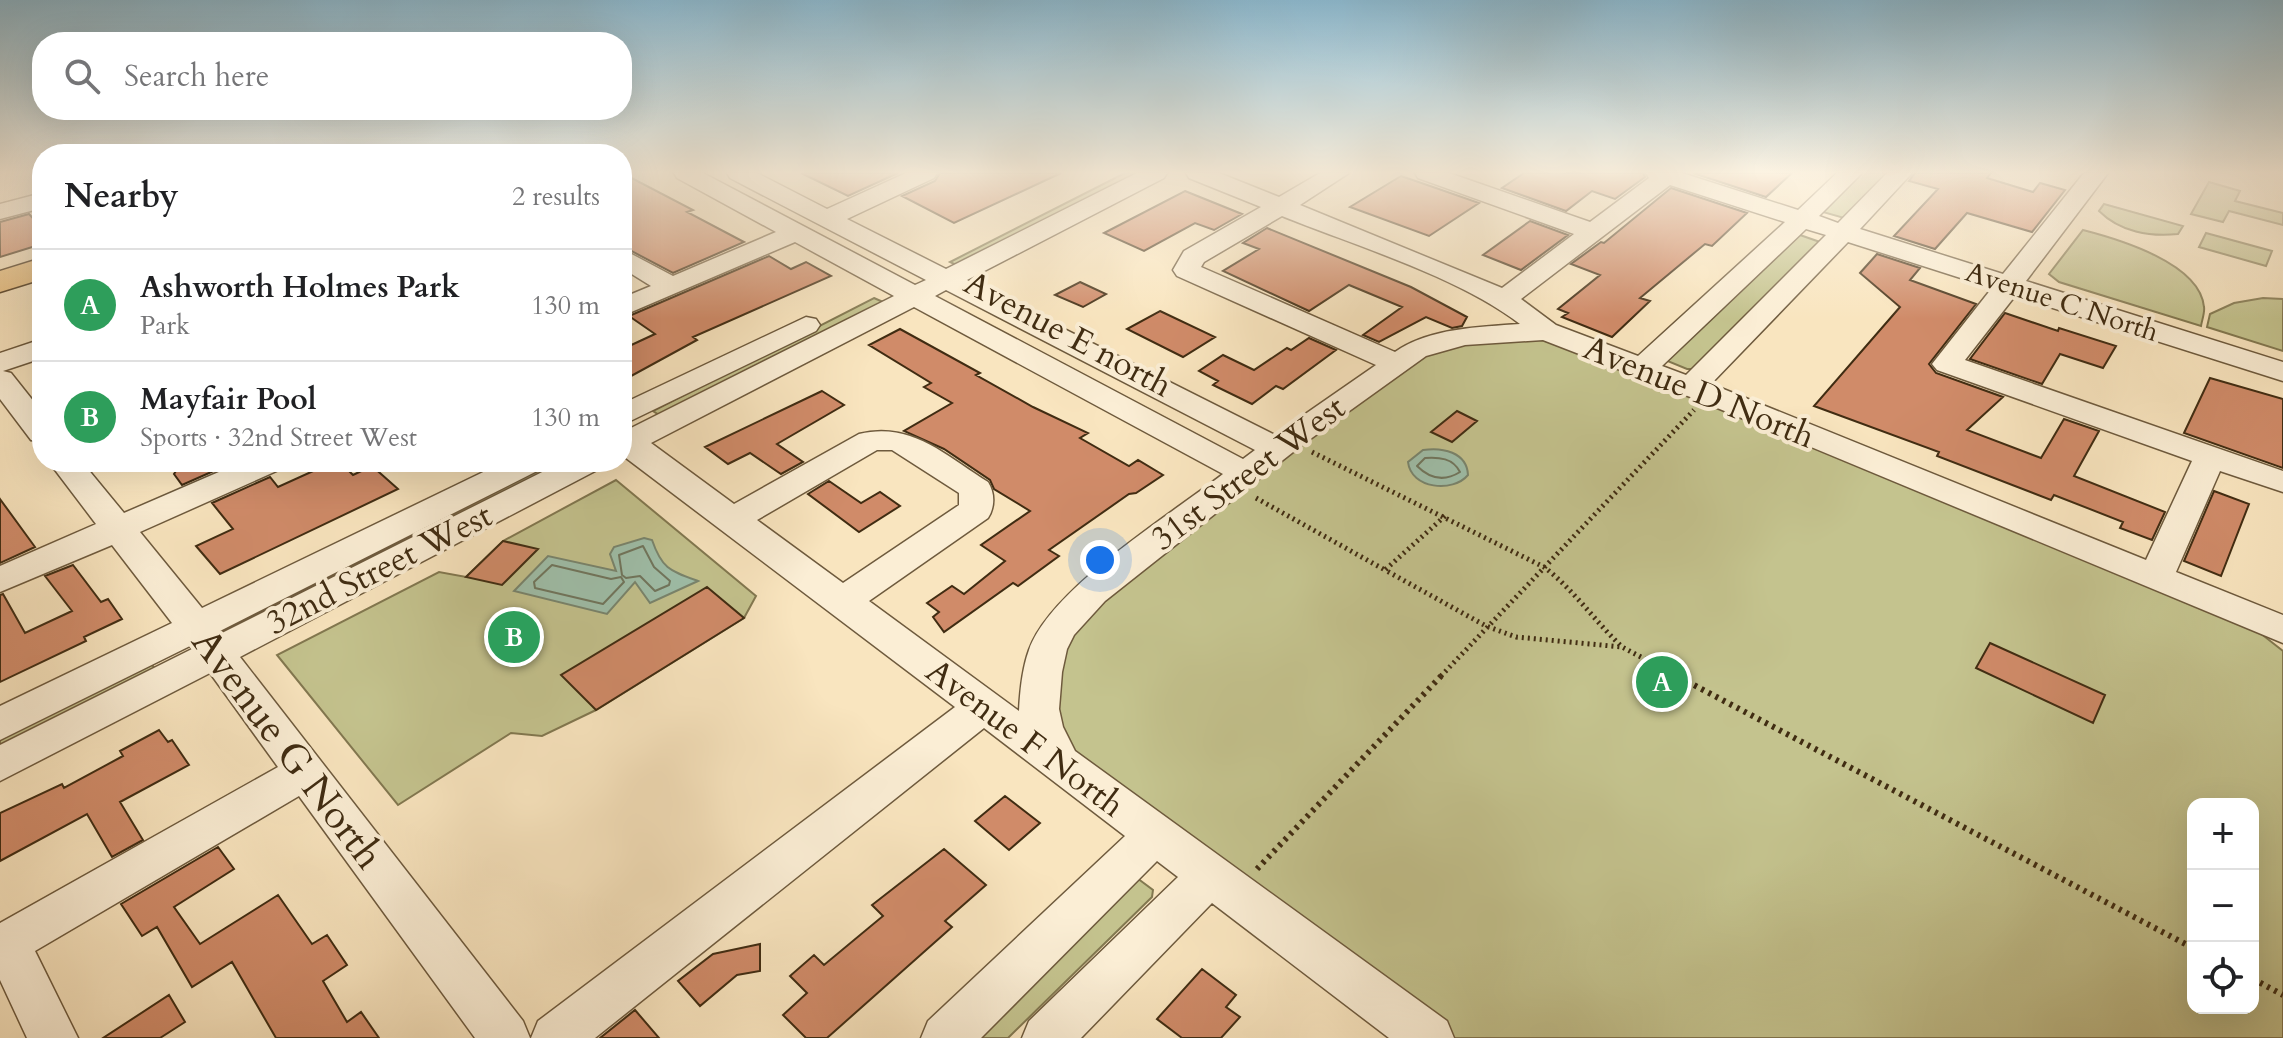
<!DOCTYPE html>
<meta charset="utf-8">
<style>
:root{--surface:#fff;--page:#f6f6f6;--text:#202124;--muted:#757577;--line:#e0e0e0;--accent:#ea580c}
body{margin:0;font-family:Cardo,serif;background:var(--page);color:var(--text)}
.controls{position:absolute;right:24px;bottom:24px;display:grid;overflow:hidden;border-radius:16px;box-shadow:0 8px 32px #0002}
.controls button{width:72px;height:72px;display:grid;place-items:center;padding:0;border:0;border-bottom:2px solid var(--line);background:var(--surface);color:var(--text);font:40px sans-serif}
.you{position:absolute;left:1100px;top:560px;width:28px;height:28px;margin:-20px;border:6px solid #fff;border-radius:50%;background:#1a73e8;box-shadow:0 0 0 12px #1a73e833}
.badge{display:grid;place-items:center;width:52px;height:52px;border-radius:50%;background:var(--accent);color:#fff;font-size:26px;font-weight:700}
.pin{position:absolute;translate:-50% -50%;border:4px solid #fff;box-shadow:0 2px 8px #0006}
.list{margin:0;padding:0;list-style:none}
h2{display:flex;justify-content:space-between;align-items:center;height:104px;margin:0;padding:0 32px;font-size:34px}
h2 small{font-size:26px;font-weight:400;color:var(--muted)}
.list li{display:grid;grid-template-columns:52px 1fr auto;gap:24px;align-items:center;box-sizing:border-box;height:112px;padding:0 32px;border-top:2px solid var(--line)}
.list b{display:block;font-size:30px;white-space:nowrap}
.list p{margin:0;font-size:26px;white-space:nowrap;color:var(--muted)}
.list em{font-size:26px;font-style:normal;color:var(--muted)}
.icon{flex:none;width:44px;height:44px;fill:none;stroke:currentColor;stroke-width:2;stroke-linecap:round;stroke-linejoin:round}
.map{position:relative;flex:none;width:2283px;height:1038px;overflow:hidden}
.search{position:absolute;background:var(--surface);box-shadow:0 8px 32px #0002;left:32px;top:32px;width:600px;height:88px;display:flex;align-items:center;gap:20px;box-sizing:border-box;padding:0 28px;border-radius:32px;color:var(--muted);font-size:30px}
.panel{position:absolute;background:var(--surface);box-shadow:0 8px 32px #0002;left:32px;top:144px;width:600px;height:328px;border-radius:32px}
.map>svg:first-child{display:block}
.green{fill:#c4c38e;stroke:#827850;stroke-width:2;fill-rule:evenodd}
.water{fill:#9fc0ab;stroke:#79856e;stroke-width:2}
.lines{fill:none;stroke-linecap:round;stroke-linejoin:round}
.shore{stroke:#70765e;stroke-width:2}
.building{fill:#d08b69;stroke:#402c12;stroke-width:2}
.minor-casing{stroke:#6e5a3d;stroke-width:3}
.major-casing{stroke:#402c12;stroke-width:3}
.path-far1{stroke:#402c12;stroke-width:5;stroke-dasharray:2 4;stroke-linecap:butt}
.path{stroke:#402c12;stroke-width:6;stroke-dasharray:3 5;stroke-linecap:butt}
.minor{fill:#fbeed5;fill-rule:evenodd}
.major{fill:#ecc280;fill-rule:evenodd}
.labels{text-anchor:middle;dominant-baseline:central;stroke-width:8;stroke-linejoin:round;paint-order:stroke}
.far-street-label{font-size:28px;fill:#402c12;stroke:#fbeed5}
.street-label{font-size:34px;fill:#402c12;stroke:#fbeed5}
.near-street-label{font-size:40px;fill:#402c12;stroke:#fbeed5}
</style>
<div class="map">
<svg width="2283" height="1038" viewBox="0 0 2283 1038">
<rect width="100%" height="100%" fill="#f9e5bf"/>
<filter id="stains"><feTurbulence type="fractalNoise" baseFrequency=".0025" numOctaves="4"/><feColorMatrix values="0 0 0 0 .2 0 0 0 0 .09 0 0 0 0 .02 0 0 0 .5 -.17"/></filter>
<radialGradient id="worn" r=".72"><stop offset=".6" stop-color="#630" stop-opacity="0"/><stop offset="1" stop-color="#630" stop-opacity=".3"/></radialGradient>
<path class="green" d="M1125,173H1151L962,268L950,262Z
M1861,173H1890L1844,218L1823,212Z
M2209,182L2240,191L2235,201L2283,213V225L2229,211L2223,222L2191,214Z
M2104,204L2183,226L2178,234C2150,237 2120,232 2099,211Z
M2083,230C2118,239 2200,263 2204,307C2205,312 2202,320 2201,326L2059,282L2049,274Z
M2206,233L2272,251L2266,266L2199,247Z
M1800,235L1820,242L1693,369H1687L1665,360Z
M874,298L890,305L664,418L653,411Z
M2263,298L2283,299V351L2207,327L2210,314L2234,303Z
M1546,331L2255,629L2283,651V1038H1429L1061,764L1039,691L1060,627L1416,350ZM2193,804H2253V1008H2193Z
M547,462H580L259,622L250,611Z
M616,480L756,596L744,618L596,710L542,736L511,733L398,805L277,655L439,572L466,577L503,541Z
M150,662L158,673L0,756V734Z
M1137,878L1153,890L1152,897L1008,1038H964Z"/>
<path class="water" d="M1423,450C1442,447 1467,452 1468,475C1453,493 1411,489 1408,462Z
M644,538L652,540C662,569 670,571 698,581L650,603L635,582L607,614L514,591L548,556L616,571L610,554L614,547Z"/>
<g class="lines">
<path class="shore" d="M1425,458C1439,457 1453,458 1460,472C1444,482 1430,479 1417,466Z
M643,546L654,567L670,581L669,585L655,591L640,576L626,578L622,575L619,555Z
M552,565L611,579L621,577L624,582L603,604L535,588L534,582Z"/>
</g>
<path class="building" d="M622,173L693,210L687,212L744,242L673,273L622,246Z
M801,173H898L848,196Z
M940,173H1061L954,223L902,196L935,181Z
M1524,173H1643L1645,177L1615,199L1592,191L1566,211L1502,188Z
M1693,173H1792L1766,197Z
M1915,173H1991L1987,178L2033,192L2040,183L2065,190L2032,232L1967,213L1935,249L1894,236L1938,189L1909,181Z
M1401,176L1436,188L1479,203L1429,236L1350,207Z
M1671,188L1747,213L1712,246L1705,244L1640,298L1650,301L1612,337L1562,317L1568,313L1558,309L1600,275L1571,264L1601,242L1604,243Z
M1185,191L1242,214L1214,230L1195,223L1144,251L1104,233Z
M29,214L42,228V244L0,257V222Z
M1530,221L1568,235L1521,270L1483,255Z
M1267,228L1411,287L1467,317L1462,326L1452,328L1426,317L1379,342L1363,335L1402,307L1349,285L1309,311L1223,271L1259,249L1243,243Z
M1877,254L1920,268L1910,280L1976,304L1929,364L1936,373L2003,397L1967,430L2041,458L2064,419L2099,431L2074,476L2165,512L2152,540L2120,528L2123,522L2054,495L2051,500L1937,456L1939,452L1814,406L1900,307L1860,273Z
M769,256L791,269L806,262L831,276L693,337L697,340L622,381V344L627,347L655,334L629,316Z
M1080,282L1106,294L1083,307L1055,295Z
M1160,311L1215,337L1183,357L1127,329Z
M2005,313L2058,331L2059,328L2116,346L2103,368L2060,354L2042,384L1970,359Z
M900,329L980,373L976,375L1033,407L1088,433L1080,438L1129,466L1138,460L1163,475L1136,493L1129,494L1049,550L1059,556L1018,586L1013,583L944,632L933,617L939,612L927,603L952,586L964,594L1005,561L981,545L1030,511L994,489L990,480L944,449L904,431L952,403L924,387L931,383L869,345Z
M1309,338L1336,350L1283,389L1276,386L1252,404L1213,385L1218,381L1199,371L1223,355L1254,370L1287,348L1291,350Z
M2210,378L2283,399V468L2184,433Z
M822,391L844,405L777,444L803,462L781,474L750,453L728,464L705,447Z
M1457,411L1477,421L1452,442L1431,432Z
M177,462H234L182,485L174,474L180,465Z
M333,462H340L353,475L372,466L398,489L220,574L196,546L233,529L212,503L270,477L278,487Z
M829,481L861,503L880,492L900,506L859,532L808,494Z
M2214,491L2249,504L2221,576L2184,561Z
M0,499L35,547L0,563Z
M503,541L538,549L502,585L466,577Z
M73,565L101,602L108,599L122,619L84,637L86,641L0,682V595L3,594L25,633L72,611L45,576Z
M707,587L744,618L596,710L561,675Z
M1990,643L2105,695L2093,723L1976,668Z
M159,730L168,742L172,740L189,765L120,802L143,840L112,857L87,814L0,861V813L62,784L64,788L123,756L120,751Z
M1005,796L1040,823L1009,850L975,821Z
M218,847L234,869L174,907L200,944L278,895L312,944L327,935L347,965L323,981L347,1022L361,1012L379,1038H276L232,962L192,987L157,927L142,936L121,904Z
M944,849L986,885L945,921L952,927L827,1038H806L783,1015L807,993L790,976L814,955L824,965L883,916L872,905Z
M760,944V971L737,975L700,1006L678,981L713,954Z
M1202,969L1236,995L1226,1007L1240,1017L1221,1038H1182L1157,1019Z
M169,995L185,1022L160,1038H103Z
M635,1010L659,1038H600Z"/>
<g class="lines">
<g class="minor-casing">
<path id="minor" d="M674,173H703L915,285L926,280L730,178L727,173H757L827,209L906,173H937L934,178L847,219L946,269L1137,173H1167L1164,178L967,280L1275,435L1376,365L1177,276L1173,270L1184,251L1261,207L1189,178L1186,173H1219L1279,197L1320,173H1349L1300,205L1502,288L1574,234L1418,178L1415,173H1449L1590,222L1649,178L1646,173H1682L1798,210L1837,173H1862L1819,216L1838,223L1887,173H1912L1860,229L2003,274L2084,173H2108L2026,281L2283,362V381L2015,296L1965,360L2283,471V492L2220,471L2176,572L2283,615V643L1698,400L1543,340L1465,345L1426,356L1302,445L1105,601L1074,635L1067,649L1062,672L1059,709L1063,727L1075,751L1447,1021L1454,1038H1389L1212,903L1081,1038H1022L1029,1021L1178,877L1157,861L981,1038H921L928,1021L1125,836L984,728L595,1038H531L538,1021L955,707L622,455V427L629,429L894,296L795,242L622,316V298L651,286L622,268V249L673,276L776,232L677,178ZM1670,185L1785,222L1638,356L1556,325L1521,299ZM1282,216C1356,246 1457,276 1520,324C1479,327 1429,328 1395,352L1201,267L1204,262ZM1806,229L1826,235L1686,375L1662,366ZM1848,242L1992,288L1932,364L1937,370L2192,461L2146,560L1711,384ZM946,290L1255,450L1243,459L935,296ZM914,307L1223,474C1170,515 1050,589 1029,650C1022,669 1020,692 1019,711L869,601L988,518C995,507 995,493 988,482C945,455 911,421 859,434L734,504L651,443ZM877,450H892L959,493V505L843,583L757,520Z
M42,193V208L0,219V204Z
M806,317L816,319L820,325L816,331L622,425V404Z
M42,339V358L3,371L11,373L42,412V442L31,440L0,399V353Z
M49,462H82L124,513L242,462H286L281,469L140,532L202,608L504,462H546L541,469L220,631L222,633L562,462H604L599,469L240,657L523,1021L530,1038H475L299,796L35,951L78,1038H27L0,980V923L278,767L210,673L0,781V745L192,649L190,646L0,740V706L172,623L112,545L0,592V566L96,524Z"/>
</g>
<g class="major-casing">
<path id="major" d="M42,258V279L0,292V271Z"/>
</g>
<path class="path-far1" d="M1312,452L1544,567C1573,589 1594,620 1621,646
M1256,498L1385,570
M1445,516L1385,570L1486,626L1516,637L1622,647L1677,676
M1441,676L1694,410"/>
<path class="path" d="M1673,674L2193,948
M1257,869L1443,674
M2253,979L2283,995"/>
<use href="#minor" class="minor"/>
<use href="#major" class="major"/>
</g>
<linearGradient id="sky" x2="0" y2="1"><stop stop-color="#8bb9d0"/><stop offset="0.54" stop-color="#fcf3e2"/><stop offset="1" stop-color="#fcf3e2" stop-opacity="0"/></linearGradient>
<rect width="2283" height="319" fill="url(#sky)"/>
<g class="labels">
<g class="far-street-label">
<text transform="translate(2062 302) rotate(18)">Avenue C North</text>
</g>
<g class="street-label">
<text transform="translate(1068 334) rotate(28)">Avenue E north</text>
<text transform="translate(1699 392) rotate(22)">Avenue D North</text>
<text transform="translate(1248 473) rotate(-37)">31st Street West</text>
<text transform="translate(379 569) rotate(-27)">32nd Street West</text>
<text transform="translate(1025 738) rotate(37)">Avenue F North</text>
</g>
<g class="near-street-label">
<text transform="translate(287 749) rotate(53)">Avenue G North</text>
</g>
</g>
<rect width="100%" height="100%" filter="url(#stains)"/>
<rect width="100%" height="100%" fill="url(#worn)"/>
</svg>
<div class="controls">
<button>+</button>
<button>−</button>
<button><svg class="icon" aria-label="locate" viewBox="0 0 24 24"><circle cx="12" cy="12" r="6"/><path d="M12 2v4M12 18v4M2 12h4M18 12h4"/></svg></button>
</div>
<div class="you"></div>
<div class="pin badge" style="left:1662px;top:682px;background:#2e9e5b">A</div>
<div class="pin badge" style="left:514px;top:637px;background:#2e9e5b">B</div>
<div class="search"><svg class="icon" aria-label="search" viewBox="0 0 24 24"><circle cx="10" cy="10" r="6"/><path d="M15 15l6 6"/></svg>Search here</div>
<section class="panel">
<h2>Nearby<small>2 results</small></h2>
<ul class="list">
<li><span class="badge" style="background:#2e9e5b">A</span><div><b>Ashworth Holmes Park</b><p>Park</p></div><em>130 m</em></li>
<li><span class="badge" style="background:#2e9e5b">B</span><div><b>Mayfair Pool</b><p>Sports · 32nd Street West</p></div><em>130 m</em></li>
</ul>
</section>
</div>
